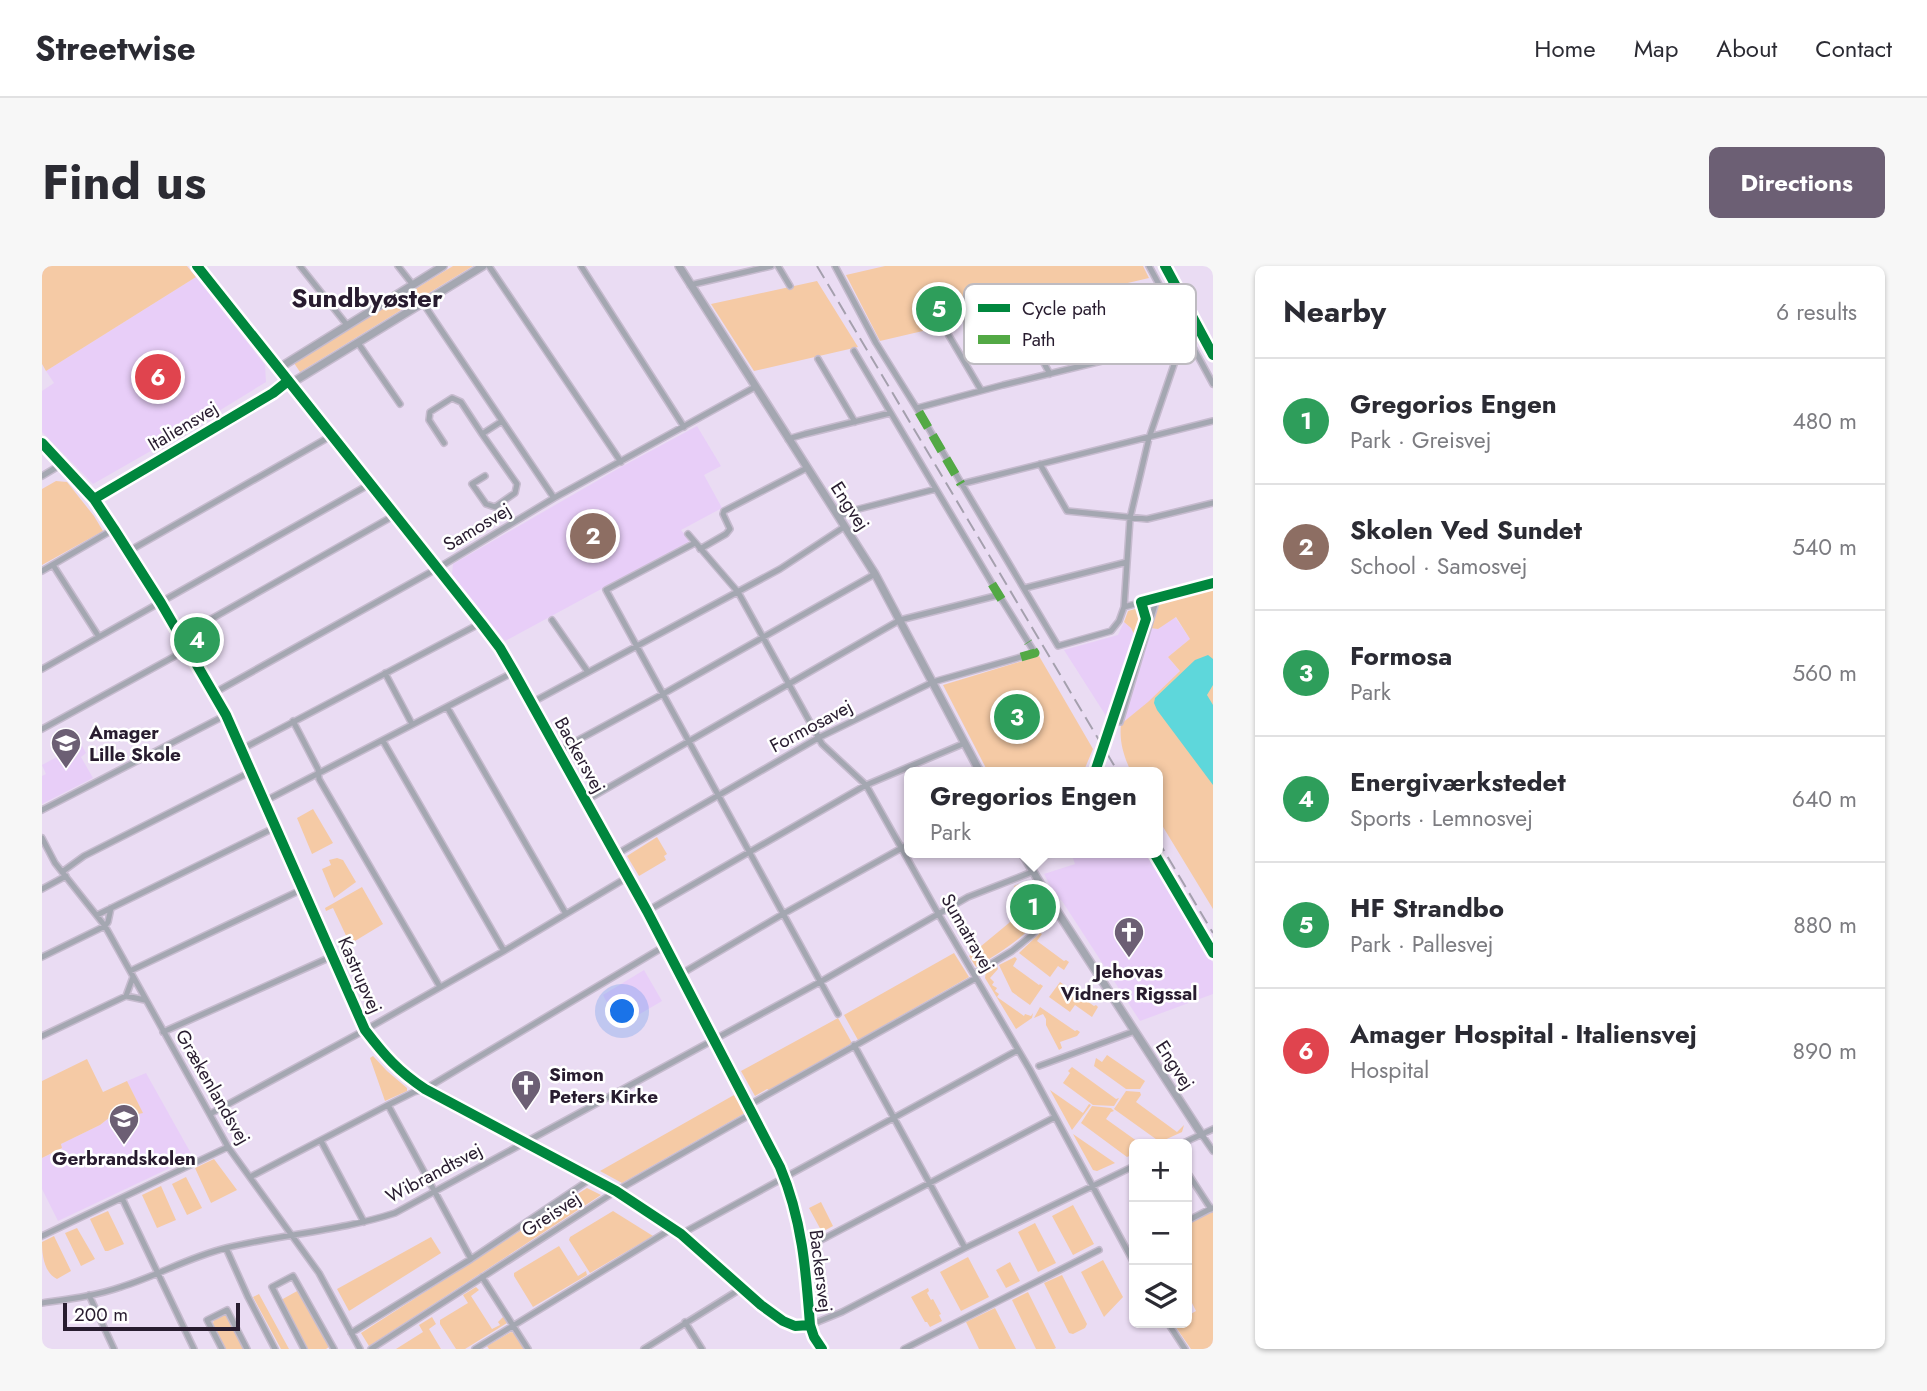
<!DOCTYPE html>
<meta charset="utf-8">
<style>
:root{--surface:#fff;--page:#f7f7f7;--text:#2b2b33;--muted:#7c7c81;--line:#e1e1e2;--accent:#6c5f74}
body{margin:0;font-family:Jost,sans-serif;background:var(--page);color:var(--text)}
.controls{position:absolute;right:21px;bottom:21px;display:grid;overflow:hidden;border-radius:10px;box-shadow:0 2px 5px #0004}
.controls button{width:63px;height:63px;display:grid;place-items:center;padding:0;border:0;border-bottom:2px solid var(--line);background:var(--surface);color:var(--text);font:35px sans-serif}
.scale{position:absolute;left:21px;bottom:18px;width:177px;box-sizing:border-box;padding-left:7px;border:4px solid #281c2f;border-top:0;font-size:19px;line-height:24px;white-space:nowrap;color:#281c2f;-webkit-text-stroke:5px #fff;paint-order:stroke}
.you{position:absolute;left:581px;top:746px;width:24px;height:24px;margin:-18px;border:5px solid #fff;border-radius:50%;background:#1a73e8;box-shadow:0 0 0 10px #1a73e833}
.badge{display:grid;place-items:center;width:46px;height:46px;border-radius:50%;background:var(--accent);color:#fff;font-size:23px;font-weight:700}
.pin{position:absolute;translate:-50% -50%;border:4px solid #fff;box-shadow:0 2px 7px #0006}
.popup{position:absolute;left:862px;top:501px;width:259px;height:91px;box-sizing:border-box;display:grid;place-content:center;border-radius:10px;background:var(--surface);filter:drop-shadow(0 2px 5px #0005);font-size:23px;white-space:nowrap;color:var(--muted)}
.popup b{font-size:26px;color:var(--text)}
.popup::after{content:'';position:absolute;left:50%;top:100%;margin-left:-14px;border:14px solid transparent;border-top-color:var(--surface)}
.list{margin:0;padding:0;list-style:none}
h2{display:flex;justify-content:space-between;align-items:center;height:91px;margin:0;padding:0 28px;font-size:30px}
h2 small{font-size:23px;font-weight:400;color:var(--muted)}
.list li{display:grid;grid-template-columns:46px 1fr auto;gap:21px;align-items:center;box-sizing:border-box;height:126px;padding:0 28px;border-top:2px solid var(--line)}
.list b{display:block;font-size:26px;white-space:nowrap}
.list p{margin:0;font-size:23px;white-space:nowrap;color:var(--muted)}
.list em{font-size:23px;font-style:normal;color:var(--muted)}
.icon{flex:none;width:38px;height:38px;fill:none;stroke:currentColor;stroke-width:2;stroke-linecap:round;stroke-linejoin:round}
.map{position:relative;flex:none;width:1171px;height:1083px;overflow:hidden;border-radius:10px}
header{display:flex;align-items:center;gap:42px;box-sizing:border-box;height:98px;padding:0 35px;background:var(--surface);border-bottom:2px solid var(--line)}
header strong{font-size:33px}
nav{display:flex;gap:38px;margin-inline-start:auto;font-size:24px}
.intro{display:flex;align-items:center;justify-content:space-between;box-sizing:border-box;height:168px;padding:0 42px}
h1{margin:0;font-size:49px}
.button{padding:18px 32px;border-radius:10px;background:var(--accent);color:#fff;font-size:24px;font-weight:700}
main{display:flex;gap:42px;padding:0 42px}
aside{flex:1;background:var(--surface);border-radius:10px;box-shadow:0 2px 5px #0004}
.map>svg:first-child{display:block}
.built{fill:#e8cef8}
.green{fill:#f5caa5}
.water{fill:#5ed7db}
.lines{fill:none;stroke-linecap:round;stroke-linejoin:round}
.minor-casing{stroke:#c6bbce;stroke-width:8}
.tertiary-casing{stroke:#c6bbce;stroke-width:10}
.minor{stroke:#a4a7b1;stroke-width:5}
.tertiary{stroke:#a4a7b1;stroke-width:7}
.rail{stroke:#a5a0ae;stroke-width:2;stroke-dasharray:14 7;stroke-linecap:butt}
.quiet{stroke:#53a945;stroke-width:9;stroke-dasharray:18 9;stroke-linecap:butt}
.cycleway-casing{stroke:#fff;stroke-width:15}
.cycleway{stroke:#00873e;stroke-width:10}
.labels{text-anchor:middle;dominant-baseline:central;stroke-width:5;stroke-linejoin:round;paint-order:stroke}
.street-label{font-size:19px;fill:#281c2f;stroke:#fff}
.poi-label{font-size:19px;font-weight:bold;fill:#281c2f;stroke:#fff;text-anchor:start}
.district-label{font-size:26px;font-weight:bold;fill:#281c2f;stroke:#fff}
.key{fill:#fff;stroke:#bebbc1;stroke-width:2}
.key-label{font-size:19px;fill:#281c2f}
</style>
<header>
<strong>Streetwise</strong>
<nav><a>Home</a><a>Map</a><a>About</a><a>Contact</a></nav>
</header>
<div class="intro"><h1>Find us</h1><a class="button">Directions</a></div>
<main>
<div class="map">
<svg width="1171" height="1083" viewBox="0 0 1171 1083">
<rect width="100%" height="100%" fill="#eadcf3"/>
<path class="built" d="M154,11L223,99L224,116L149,162L51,218L0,166V125L12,117L4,105Z
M655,160L679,200L662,209L680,242L639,264L648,275L463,375L410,308L411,298L579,201Z
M1133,351L1148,373L1126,391L1138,405L1107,436L1079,458L1066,453L1022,384L1076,369L1082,356L1089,362L1095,373L1100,361L1116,363Z
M39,478L44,487L39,491L51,512L0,538V510L4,508L0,499Z
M1029,587H1111L1171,697V728L1098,755L1020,635L1013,629L1002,608L1033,598Z
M602,704L620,735L591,752L582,737L569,744L561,729Z
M104,807L151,891L16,955L0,923V892L20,883L19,878L58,859L72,848L100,847L85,815Z"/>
<path class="green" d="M0,0H145L154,11L4,105L0,98Z
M411,0H431L258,106L252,97Z
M843,0H1101L1107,12L838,75L804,9Z
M775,15L816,81L712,105L669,38Z
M14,215L25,216L52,250L61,265L0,299V223Z
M1171,320V643L1115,551V506H1089C1082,490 1077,476 1079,458L1106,436L1138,405L1126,391L1148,373L1134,351L1116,363L1100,361L1095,374L1089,362L1082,356L1086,345Z
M997,390L1051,483L1043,502L1051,500L1049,506H946L901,419Z
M271,543L291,577L270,588L255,552Z
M615,571L625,588L622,590L624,594L597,610L585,590Z
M295,592L301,594L314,616L292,632L280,603L289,599L287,594Z
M985,615L1003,644V648C981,672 962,684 934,701L927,690L967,657L983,638L972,620Z
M320,621L341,658L308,678L291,642L284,645L283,642Z
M998,667L1000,668L995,675L1022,695L1024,694L1027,696L1022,704L1016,700L1008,711L977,687Z
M912,687L927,711L816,774L802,749Z
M973,691L975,693L971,700L997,719L998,718L1001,720L988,739L970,726L957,699Z
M955,700L956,703L948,712L952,716L950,719L955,722L953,725L957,728L955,731L982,750L983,748L989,750L991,747L990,752L974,763L943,712L944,706Z
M1018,716L1052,740L1054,739L1056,741L1050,751L1033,739L1028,746L1007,731Z
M998,741L1033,765L1035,764L1038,766L1035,770L1018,776L1020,782L1017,784L1004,759V753L1001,748L992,752Z
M796,752L810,777L727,824L725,823L713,830L699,805Z
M1065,789L1103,815L1098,823H1084L1052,800L1054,792L1060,796Z
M331,790L345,805L365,822V825L343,835L328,792Z
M45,793L61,826L85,815L101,847L79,852L72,848L58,859L19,878L20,882L0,892V815Z
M1030,801L1074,833L1077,832L1072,840L1051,839L1021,817L1028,807L1026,805Z
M1008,824L1041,847L1047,838L1049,839L1030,864Z
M1084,825L1098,826L1099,829L1094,836L1135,866L1142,859L1140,866L1118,876L1072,843Z
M692,829L703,847L580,917L558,905Z
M1050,840L1069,842L1072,845L1069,846L1064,853L1099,878H1092V888L1085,891L1039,857Z
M1031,868L1073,897L1055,905L1051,904Z
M172,893L195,924L169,937L153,902Z
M144,911L160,942L145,949L130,918Z
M119,920L134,954L115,962L100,929Z
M545,922L559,929L327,1080L319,1067Z
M779,936L791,960L780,966L767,942Z
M1031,939L1052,978L1031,989L1010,950Z
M66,945L82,978L66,985H63L48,953Z
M571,945L611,970L548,1007L527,974L528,971Z
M1171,945V1083H1149L1131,1057H1145V1050L1154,1045L1145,1027V958Z
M993,957L1014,997L996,1006L976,966Z
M35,962L53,993L39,1000L23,967Z
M12,970L29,1005L15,1013C2,1007 0,988 0,976Z
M389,971L399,987L307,1045L295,1023Z
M517,980L536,1010L544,1005L545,1009L491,1041L472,1010V1007Z
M926,991L947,1031L919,1045L898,1006Z
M1061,994L1081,1031L1062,1051L1039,1006Z
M968,996L978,1015L964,1022L954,1004Z
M1020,1009L1045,1058L1043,1062L1031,1068L1027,1067L1002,1017Z
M434,1021L437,1024L429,1030L450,1063L458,1059L456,1056L461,1051L465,1057L423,1083H414L398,1058V1054L426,1037L421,1029Z
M886,1022L887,1025L885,1027L889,1034L891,1033L899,1048L897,1049L900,1055L888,1061L885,1056H883L869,1031Z
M257,1024L287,1081L284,1083H266L239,1034Z
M986,1026L1014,1082L1012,1083H994L970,1034Z
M217,1028L247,1083H239L211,1031Z
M953,1042L974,1083H937L924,1056Z
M182,1048L187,1050L204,1083H183L171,1058L172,1052Z
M390,1051L394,1058L387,1063L399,1083H354L381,1066L377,1059Z
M469,1066L472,1067L482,1083H447L445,1080Z"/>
<path class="water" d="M1166,389L1171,393V419L1165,429L1171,439V519L1115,444L1112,437L1113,432L1153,394Z"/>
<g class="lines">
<g class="minor-casing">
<path id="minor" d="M258,0L305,59
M356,0L371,19
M447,0L579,196
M539,0L642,161
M736,0L748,20
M793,0L834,77L877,146L1016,380L1069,365L1077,355L1082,341L1171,317
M1107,0L1171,118
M648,19L729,0
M1045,31L1078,90
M381,37L512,232
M974,47L1008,108
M903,63L939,124
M316,77L358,138
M776,93L813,156
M875,142L961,119L1138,76L1147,73L1158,66
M746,173L763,168L848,147
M402,177L387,154L388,146L410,132L419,136L440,168
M998,198L1025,245L1105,253L1171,237
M0,210L20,198
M443,210L430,218L444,238L453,241L473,227L475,218L440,168L460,155
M919,218L1171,155
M797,251L809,245L894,223
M646,268L696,326L780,478L824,519L897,649L988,804L1092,997
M653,277L564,324L796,748
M658,283L684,268L688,263L681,248L682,245L765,202
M87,285L289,170
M11,299L57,371
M0,305L72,263
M983,322L1085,296
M1082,341L1088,252L1107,172L1140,75
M510,354L546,406
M139,370L353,249
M0,403L328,218
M343,407L370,458
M172,427L396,302L512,232L713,121
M489,437L738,303L802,261
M405,441L524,648
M251,455L276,503L277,513L398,721
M1078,456L1115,332
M0,463L146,383
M341,475L462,685
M200,483L439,357
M516,485L621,428L833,308
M223,535L472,406
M543,535L858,354L957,329
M0,544L184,449
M0,572L13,597L63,660L186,881L277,1007L318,1083
M1112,587L1171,687
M573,589L776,472L891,416L993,387L957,329L812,85
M20,606L42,590L210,505
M0,623L24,610
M605,645L824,519L923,477
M55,649L234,561
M0,691L63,660L66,656L69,642
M88,705L261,623
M639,708L741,648L867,578
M932,708L970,685L990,669L1013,642
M84,730L91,711
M121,766L291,690
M0,770L84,730L103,734
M812,779L923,982
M997,800L1093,765
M346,839L429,993
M707,839L934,712
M168,848L323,764L462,685L586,611
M1160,869L1171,885
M279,875L322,956
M1139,878L1171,863
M1145,906L1169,943
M208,911L346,839L372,826L383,823L623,680
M80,932L152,1083
M1145,955L1170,942
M639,968L976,784
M0,970L186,881
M184,982L206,1031L233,1083
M762,983L1013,851
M440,1011L486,1083
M47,1029L72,1083
M0,1037C27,1033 53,1030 79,1021C115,1010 147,991 184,982C240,968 298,965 353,947L778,716L926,631L990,606
M643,1056L660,1083
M1126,1057L1143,1083
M768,1059L800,1046L923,982L1092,900
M309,1067L429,993L550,912
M180,1083L165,1054L185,1044L205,1083
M262,1083L230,1021L251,1010L292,1083
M329,1083L574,925L711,847
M433,1083L631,962
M602,1083L700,1022
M862,1083L1057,984"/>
</g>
<g class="tertiary-casing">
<path id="tertiary" d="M155,0L439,357L458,382L472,406L605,645L738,901C760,953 764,1004 768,1059L772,1071L780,1083
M637,0L833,308L938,506
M1123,0L1171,89
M237,102L401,0
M248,118L441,0
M0,177L52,233L72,263L119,337L184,449L323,764C343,790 356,805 383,823L574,925L639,968L719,1039L741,1055L753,1060L768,1059
M52,233L231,127L246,115
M980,587L1013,642L1160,869"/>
</g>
<use href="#minor" class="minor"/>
<use href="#tertiary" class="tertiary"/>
<path class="rail" d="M775,0L1076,506
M1115,573L1171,667"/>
<path class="quiet" d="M877,146L919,218
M950,318L963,339
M979,391L993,387L986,376"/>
<g class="cycleway-casing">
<path id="cycleway" d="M155,0L439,357L458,382L472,406L605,645L738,901C760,953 764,1004 768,1059L772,1071L780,1083
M1123,0L1171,89
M0,177L52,233L72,263L119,337L184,449L323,764C343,790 356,805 383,823L574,925L639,968L719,1039L741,1055L753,1060L768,1059
M52,233L231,127L246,115
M1053,506L1104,353L1099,336L1171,317
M1112,587L1171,687"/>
</g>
<use href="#cycleway" class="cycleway"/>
</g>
<defs>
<g id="school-pin" transform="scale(1.575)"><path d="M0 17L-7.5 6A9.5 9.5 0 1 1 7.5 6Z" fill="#6c5f74" stroke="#fff"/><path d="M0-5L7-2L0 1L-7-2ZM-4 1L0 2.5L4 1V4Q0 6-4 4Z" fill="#fff"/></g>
<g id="church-pin" transform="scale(1.575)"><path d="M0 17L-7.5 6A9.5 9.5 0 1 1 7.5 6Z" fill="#6c5f74" stroke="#fff"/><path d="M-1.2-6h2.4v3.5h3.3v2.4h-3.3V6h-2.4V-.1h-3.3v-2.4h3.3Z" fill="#fff"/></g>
</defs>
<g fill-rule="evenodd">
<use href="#school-pin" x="24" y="477"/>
<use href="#church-pin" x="1087" y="666"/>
<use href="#church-pin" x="484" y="819"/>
<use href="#school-pin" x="82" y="853"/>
</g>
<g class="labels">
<g class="street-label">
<text transform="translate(141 160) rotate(-31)">Italiensvej</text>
<text transform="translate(808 240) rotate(57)">Engvej</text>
<text transform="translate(435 261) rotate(-31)">Samosvej</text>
<text transform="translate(769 460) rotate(-28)">Formosavej</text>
<text transform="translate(538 489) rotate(61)">Backersvej</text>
<text transform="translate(926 667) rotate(60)">Sumatravej</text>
<text transform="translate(318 709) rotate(66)">Kastrupvej</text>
<text transform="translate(1133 799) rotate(57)">Engvej</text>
<text transform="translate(171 821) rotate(60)">Grækenlandsvej</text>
<text transform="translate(392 907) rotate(-28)">Wibrandtsvej</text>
<text transform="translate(509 948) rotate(-33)">Greisvej</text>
<text transform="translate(779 1005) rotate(83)">Backersvej</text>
</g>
<g class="poi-label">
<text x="47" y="466">Amager<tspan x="47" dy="22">Lille Skole</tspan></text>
<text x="1087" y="705" text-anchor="middle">Jehovas<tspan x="1087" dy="22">Vidners Rigssal</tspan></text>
<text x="507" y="808">Simon<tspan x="507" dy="22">Peters Kirke</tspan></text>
<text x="82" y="892" text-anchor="middle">Gerbrandskolen</text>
</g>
<g class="district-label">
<text x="325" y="32">Sundbyøster</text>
</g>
</g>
<rect x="922" y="18" width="232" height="80" rx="10" class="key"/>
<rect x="936" y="38" width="32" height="8" fill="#00873e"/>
<rect x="936" y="69" width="32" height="9" fill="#53a945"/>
<g class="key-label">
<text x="980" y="49">Cycle path</text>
<text x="980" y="80">Path</text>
</g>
</svg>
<div class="controls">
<button>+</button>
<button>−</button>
<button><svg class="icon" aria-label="layers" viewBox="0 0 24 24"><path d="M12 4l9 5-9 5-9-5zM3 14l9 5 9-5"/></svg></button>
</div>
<div class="scale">200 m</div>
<div class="you"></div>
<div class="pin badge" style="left:991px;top:641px;background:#2e9e5b">1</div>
<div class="popup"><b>Gregorios Engen</b>Park</div>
<div class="pin badge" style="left:551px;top:270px;background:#8d6e63">2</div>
<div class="pin badge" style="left:975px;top:451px;background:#2e9e5b">3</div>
<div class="pin badge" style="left:155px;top:374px;background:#2e9e5b">4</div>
<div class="pin badge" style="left:897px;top:43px;background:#2e9e5b">5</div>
<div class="pin badge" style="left:116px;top:111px;background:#e0444e">6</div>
</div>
<aside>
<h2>Nearby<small>6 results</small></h2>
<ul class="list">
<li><span class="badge" style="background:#2e9e5b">1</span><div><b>Gregorios Engen</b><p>Park · Greisvej</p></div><em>480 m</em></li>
<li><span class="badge" style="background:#8d6e63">2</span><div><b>Skolen Ved Sundet</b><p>School · Samosvej</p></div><em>540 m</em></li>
<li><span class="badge" style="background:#2e9e5b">3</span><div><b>Formosa</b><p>Park</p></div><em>560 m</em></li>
<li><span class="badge" style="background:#2e9e5b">4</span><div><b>Energiværkstedet</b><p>Sports · Lemnosvej</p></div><em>640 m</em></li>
<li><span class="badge" style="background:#2e9e5b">5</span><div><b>HF Strandbo</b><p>Park · Pallesvej</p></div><em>880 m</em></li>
<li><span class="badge" style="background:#e0444e">6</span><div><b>Amager Hospital - Italiensvej</b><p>Hospital</p></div><em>890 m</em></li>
</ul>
</aside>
</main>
